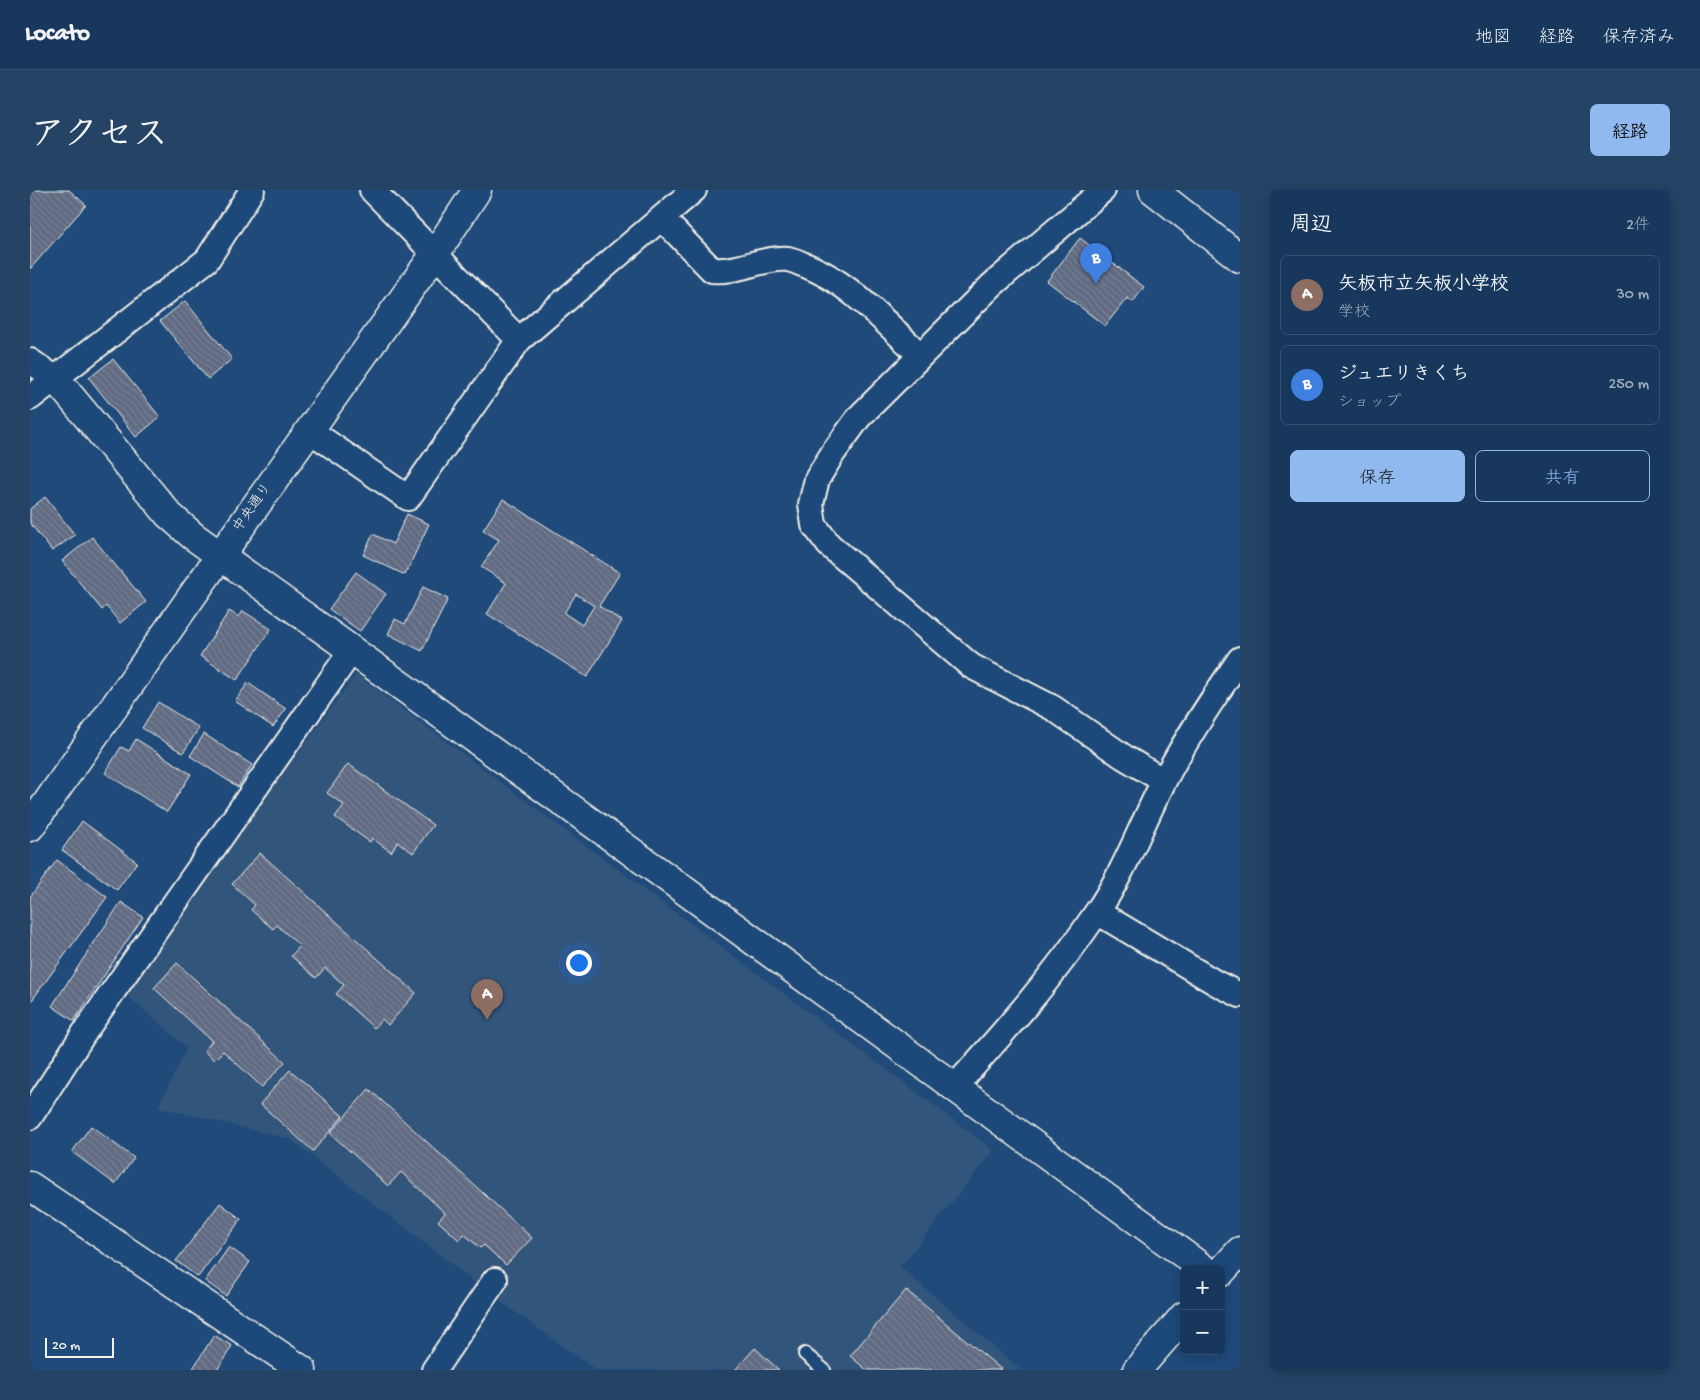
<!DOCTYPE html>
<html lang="ja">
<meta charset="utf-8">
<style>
:root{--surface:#17385c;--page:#244365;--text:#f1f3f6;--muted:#9eacbb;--line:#365272;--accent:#90b9f0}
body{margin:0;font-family:"Gochi Hand","Klee One",sans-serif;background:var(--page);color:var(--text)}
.controls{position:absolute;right:15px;bottom:15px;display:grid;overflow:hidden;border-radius:8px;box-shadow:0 2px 12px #0003}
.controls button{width:45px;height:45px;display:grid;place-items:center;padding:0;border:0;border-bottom:1px solid var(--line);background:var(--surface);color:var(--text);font:25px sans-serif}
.scale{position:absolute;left:15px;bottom:12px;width:69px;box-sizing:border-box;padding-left:5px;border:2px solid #f4f1e8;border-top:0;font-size:14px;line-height:18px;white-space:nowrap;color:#f4f1e8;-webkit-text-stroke:4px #1f4a7a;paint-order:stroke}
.you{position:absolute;left:548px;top:772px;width:18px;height:18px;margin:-12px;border:4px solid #fff;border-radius:50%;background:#1a73e8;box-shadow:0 0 0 8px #1a73e833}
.badge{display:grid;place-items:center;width:32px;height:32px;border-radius:50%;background:var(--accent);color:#fff;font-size:16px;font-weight:700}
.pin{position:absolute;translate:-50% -41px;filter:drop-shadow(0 1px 2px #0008)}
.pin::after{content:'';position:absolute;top:26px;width:18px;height:15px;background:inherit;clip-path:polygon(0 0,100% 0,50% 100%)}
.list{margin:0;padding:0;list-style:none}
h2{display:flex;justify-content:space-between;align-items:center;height:65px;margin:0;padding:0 20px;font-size:21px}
h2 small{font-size:16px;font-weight:400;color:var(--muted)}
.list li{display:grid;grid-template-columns:32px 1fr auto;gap:15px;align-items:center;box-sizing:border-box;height:80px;margin:0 10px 10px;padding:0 10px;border:1px solid var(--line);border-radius:8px}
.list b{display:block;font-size:19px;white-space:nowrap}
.list p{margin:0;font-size:16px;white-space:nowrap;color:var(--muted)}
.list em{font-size:16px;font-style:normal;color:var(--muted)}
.actions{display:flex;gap:10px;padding:15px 20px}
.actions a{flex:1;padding:11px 0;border:1px solid var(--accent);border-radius:8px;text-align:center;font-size:18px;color:var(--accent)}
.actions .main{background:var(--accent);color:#111}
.map{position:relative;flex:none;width:1210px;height:1180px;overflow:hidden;border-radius:8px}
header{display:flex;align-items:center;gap:30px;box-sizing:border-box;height:70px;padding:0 25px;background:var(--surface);border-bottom:1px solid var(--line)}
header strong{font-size:24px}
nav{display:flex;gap:28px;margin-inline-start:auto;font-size:18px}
.intro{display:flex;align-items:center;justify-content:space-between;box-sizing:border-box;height:120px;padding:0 30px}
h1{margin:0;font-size:35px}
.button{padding:12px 22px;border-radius:8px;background:var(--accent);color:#111;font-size:18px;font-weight:700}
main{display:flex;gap:30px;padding:0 30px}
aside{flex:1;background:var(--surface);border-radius:8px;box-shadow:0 2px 12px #0003}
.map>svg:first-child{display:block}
.built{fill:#32547c}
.building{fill:url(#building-back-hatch);stroke:#f4f1e8;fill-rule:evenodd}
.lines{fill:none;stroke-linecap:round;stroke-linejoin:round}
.lane-casing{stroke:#f4f1e8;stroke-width:16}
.street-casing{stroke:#f4f1e8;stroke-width:28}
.secondary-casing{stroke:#f4f1e8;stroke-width:31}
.lane{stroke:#1f4a7a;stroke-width:12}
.street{stroke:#1f4a7a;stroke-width:24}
.secondary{stroke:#1f4a7a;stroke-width:28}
.labels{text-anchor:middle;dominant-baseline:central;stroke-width:5;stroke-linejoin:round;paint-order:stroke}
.street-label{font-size:14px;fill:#f4f1e8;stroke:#1f4a7a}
</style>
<header>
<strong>Locato</strong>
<nav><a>地図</a><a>経路</a><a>保存済み</a></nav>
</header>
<div class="intro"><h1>アクセス</h1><a class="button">経路</a></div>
<main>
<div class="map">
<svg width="1210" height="1180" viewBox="0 0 1210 1180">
<defs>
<pattern id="building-back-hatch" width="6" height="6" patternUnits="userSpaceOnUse" patternTransform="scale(1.25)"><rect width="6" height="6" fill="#606a82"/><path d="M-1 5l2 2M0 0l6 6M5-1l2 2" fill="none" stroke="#778094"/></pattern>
</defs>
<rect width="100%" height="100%" fill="#1f4a7a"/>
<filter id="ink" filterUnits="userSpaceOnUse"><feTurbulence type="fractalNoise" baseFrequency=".02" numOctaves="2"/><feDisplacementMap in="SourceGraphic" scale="10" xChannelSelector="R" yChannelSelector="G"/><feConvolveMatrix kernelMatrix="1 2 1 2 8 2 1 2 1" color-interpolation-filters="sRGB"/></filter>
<g filter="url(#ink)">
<path class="built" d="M326,484L964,960L870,1077L991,1180H566L460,1104L260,949L128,917L157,858L93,802Z"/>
<path class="building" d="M0,0H39L56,15L0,79Z
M1050,48L1114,97L1103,112L1097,108L1075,136L1017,91Z
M155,111L202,169L178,189L130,131Z
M83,169L130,227L106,247L59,188Z
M15,307L45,345L22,361L0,333V319Z
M473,309L590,383L569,416L592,431L557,487L457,424L476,393L451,377L469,350L453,340ZM546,404L564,416L552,435L534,423Z
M377,324L399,334L375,385L333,365L343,344L363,354Z
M62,347L116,412L90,433L76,416L72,420L32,371Z
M326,382L356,404L330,441L299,419Z
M393,397L418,409L392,461L358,444L365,429L375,434Z
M199,421L209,427L213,421L241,439L207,490L170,466Z
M218,493L256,519L243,537L205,511Z
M128,512L169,538L153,563L112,538Z
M174,544L222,575L208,597L160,566Z
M106,549L161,584L137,622L75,583L91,557L99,561Z
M318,574L403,635L383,663L368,652L361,662L342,648L340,652L305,627L314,615L297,603Z
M52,631L107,672L87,700L32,660Z
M230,663L386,803L358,835L352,829L344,838L306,804L314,795L295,778L286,788L261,766L270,756L247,735L243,739L221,720L225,715L202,694Z
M27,670L77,707L0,813V707Z
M91,712L113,727L44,831L22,816Z
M147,773L255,872L232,897L193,861L184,870L174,861L182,851L124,798Z
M260,880L313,926L283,961L230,914Z
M339,899L502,1048L476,1075L454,1055L450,1058L434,1044L429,1050L408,1031L415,1023L371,982L358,996L300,943Z
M61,936L104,968L85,994L42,962Z
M190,1013L211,1029L168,1087L146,1071Z
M199,1057L220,1072L196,1106L175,1091Z
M876,1100L972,1180H837L820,1166Z
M184,1145L202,1156L187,1180H162Z
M725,1158L749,1180H705Z"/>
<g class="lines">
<g class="lane-casing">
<path id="lane" d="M775,1164L794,1180"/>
</g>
<g class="street-casing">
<path id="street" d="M342,0L489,150
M1073,0L962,95L829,227L803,263L787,289L781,314L784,335L799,355L941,476L1023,518L1094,567L1134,591
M632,28L682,80C707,83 732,67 758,69C762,70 768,72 772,74C816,89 856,133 890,165
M0,171L25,188
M0,208L177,70L222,0
M279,240L378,308L489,150L664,0
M1067,722L1186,793L1210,805
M924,898C974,842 1025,785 1067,722C1095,681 1111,635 1134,591C1156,548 1183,508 1210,469
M0,927L58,837L322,460
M404,1180L465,1090"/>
</g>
<g class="secondary-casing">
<path id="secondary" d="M1123,0L1210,68
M25,188L139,325L163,346L573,641L1174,1079
M0,637L190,366L405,64L447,0
M0,996L272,1180
M1191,1082L1210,1061
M1107,1180L1154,1126"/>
</g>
<use href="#lane" class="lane"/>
<use href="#street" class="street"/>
<use href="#secondary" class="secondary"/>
</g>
</g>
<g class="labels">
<g class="street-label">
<text transform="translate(223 318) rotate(-55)">中央通り</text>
</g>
</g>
</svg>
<div class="controls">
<button>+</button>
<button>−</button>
</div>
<div class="scale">20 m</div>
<div class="you"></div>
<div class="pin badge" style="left:457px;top:830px;background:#8d6e63">A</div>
<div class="pin badge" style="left:1066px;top:94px;background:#3f7fe0">B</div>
</div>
<aside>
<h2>周辺<small>2件</small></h2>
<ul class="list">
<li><span class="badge" style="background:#8d6e63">A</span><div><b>矢板市立矢板小学校</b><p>学校</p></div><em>30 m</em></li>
<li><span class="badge" style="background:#3f7fe0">B</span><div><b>ジュエリきくち</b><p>ショップ</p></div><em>250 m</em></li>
</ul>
<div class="actions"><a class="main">保存</a><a>共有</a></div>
</aside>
</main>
